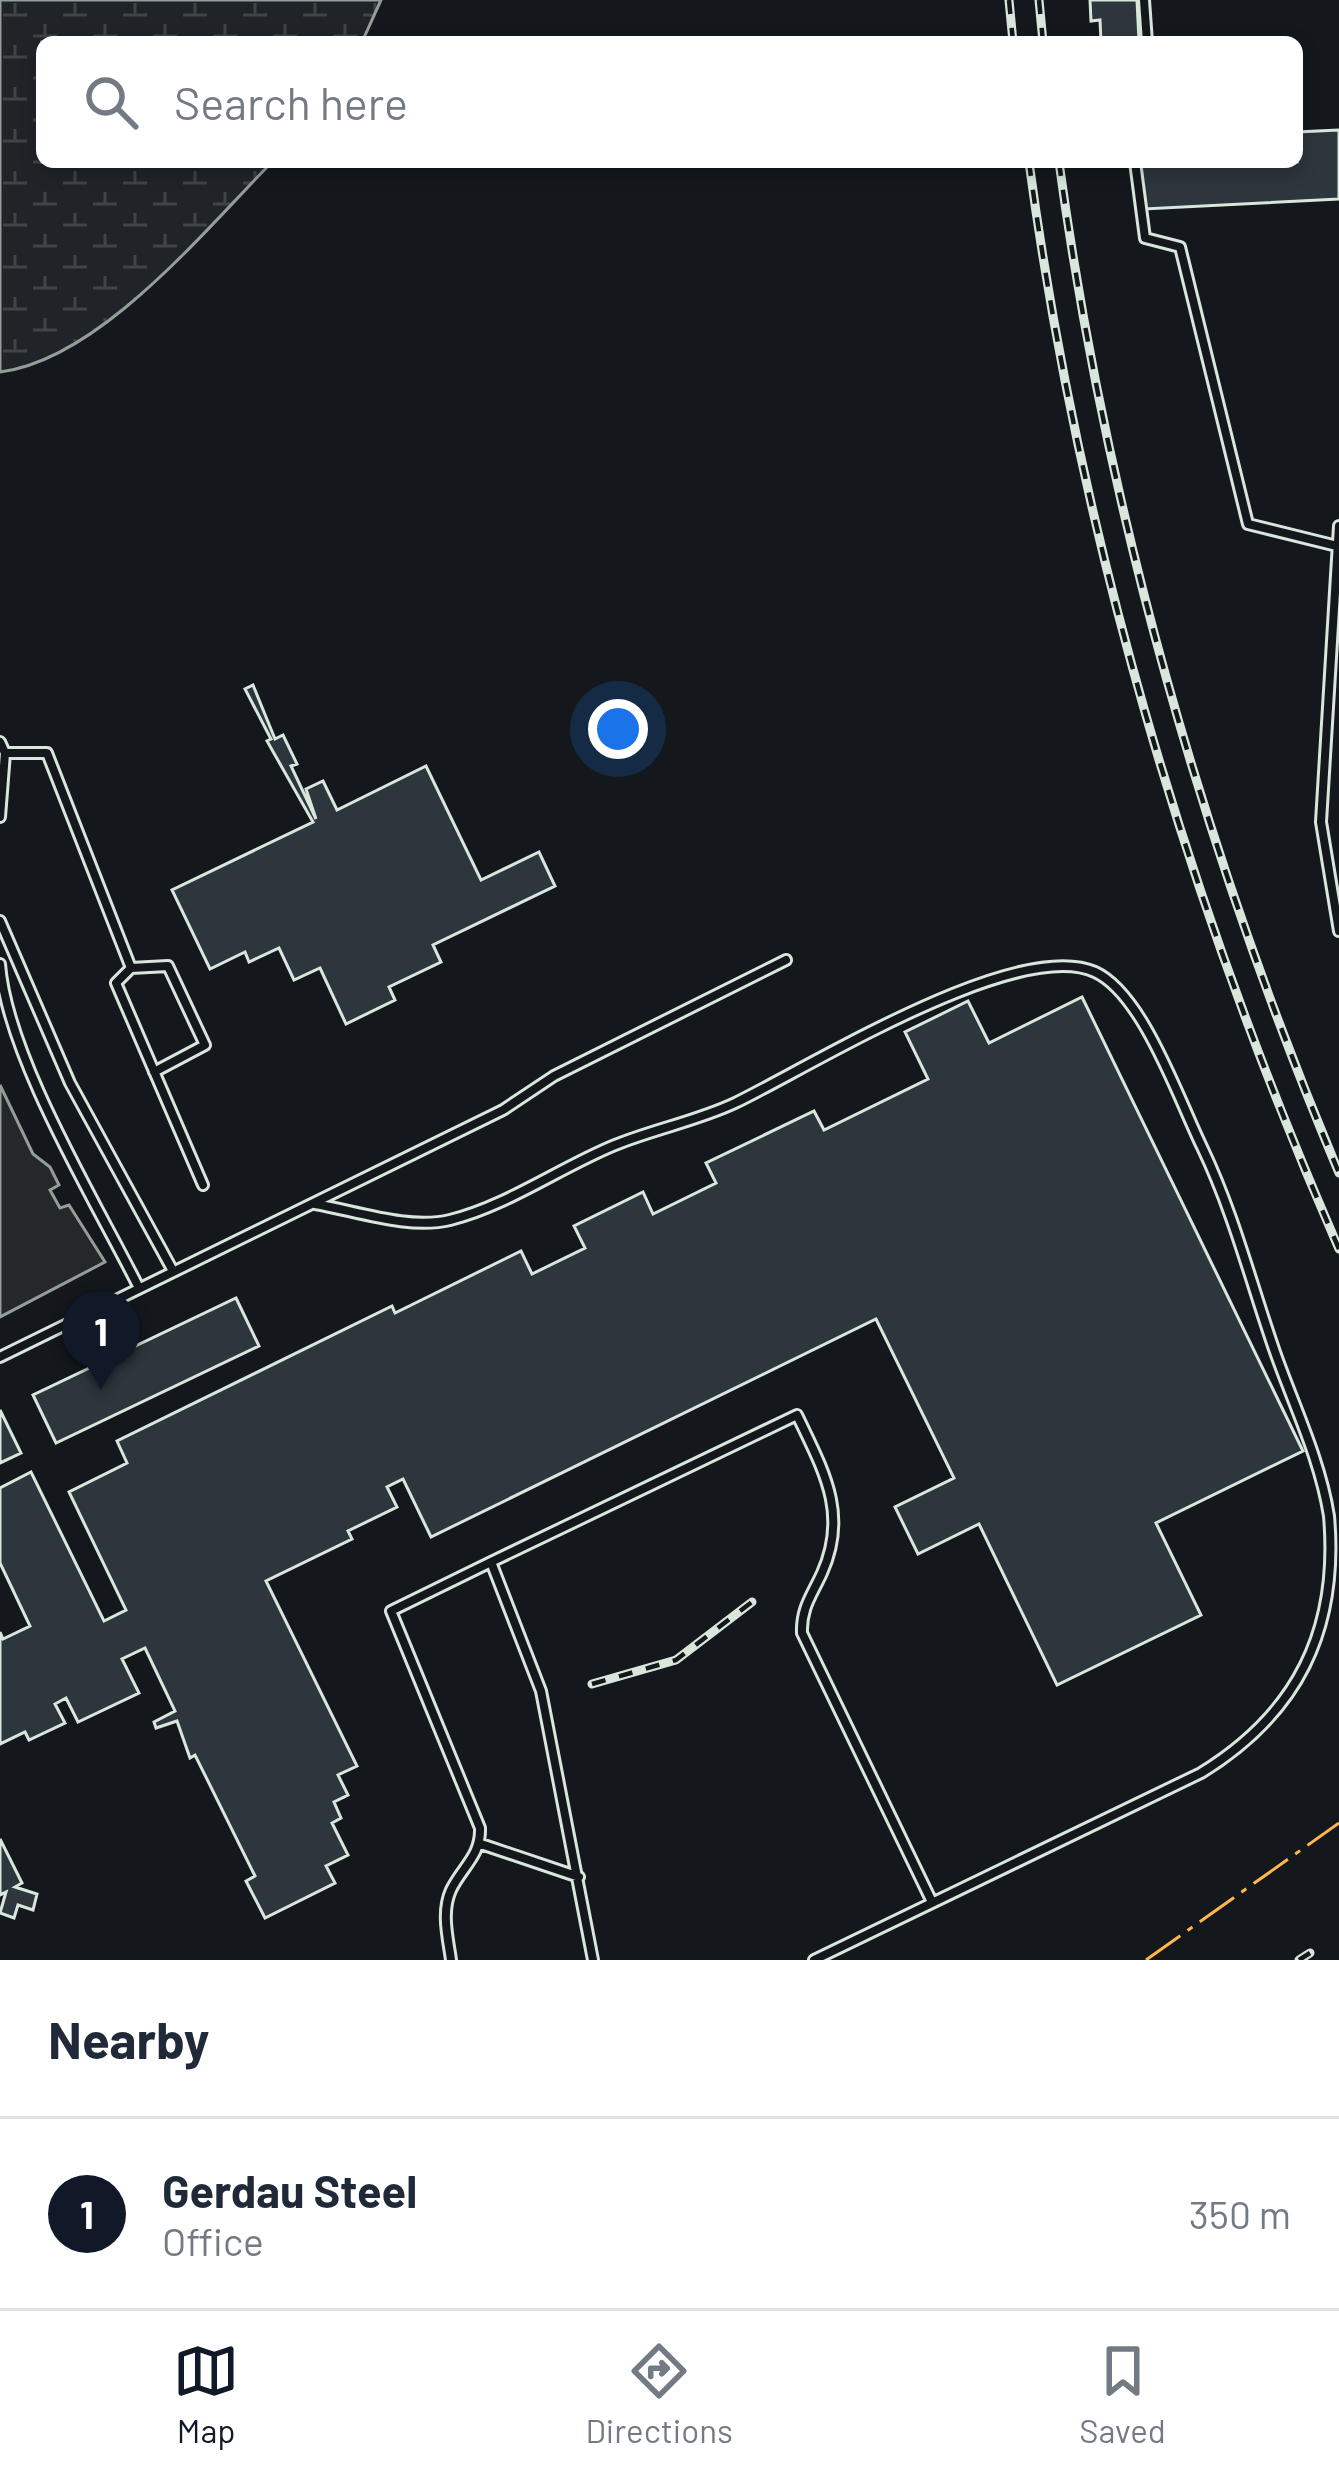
<!DOCTYPE html>
<style>
:root{--surface:#fff;--page:#f6f6f7;--text:#1f2937;--muted:#747a83;--line:#e0e1e3;--accent:#111827}
body{margin:0;font-family:Barlow,sans-serif;background:var(--page);color:var(--text)}
.you{position:absolute;left:618px;top:729px;width:42px;height:42px;margin:-30px;border:9px solid #fff;border-radius:50%;background:#1a73e8;box-shadow:0 0 0 18px #1a73e833}
.badge{display:grid;place-items:center;width:78px;height:78px;border-radius:50%;background:var(--accent);color:#fff;font-size:39px;font-weight:700}
.pin{position:absolute;translate:-50% -99px;filter:drop-shadow(0 3px 6px #0008)}
.pin::after{content:'';position:absolute;top:63px;width:42px;height:36px;background:inherit;clip-path:polygon(0 0,100% 0,50% 100%)}
.list{margin:0;padding:0;list-style:none}
h2{display:flex;justify-content:space-between;align-items:center;height:156px;margin:0;padding:0 48px;font-size:51px}
h2 small{font-size:39px;font-weight:400;color:var(--muted)}
.list li{display:grid;grid-template-columns:78px 1fr auto;gap:36px;align-items:center;box-sizing:border-box;height:192px;padding:0 48px;border-top:3px solid var(--line)}
.list b{display:block;font-size:45px;white-space:nowrap}
.list p{margin:0;font-size:39px;white-space:nowrap;color:var(--muted)}
.list em{font-size:39px;font-style:normal;color:var(--muted)}
.icon{flex:none;width:66px;height:66px;fill:none;stroke:currentColor;stroke-width:2;stroke-linecap:round;stroke-linejoin:round}
.map{position:relative;flex:none;width:1339px;height:1960px;overflow:hidden}
.search{position:absolute;background:var(--surface);box-shadow:0 6px 18px #0003;left:36px;right:36px;top:36px;height:132px;display:flex;align-items:center;gap:30px;box-sizing:border-box;padding:0 42px;border-radius:18px;color:var(--muted);font-size:45px}
.sheet{height:348px;background:var(--surface)}
nav{display:flex;justify-content:space-around;align-items:center;box-sizing:border-box;height:168px;border-top:3px solid var(--line);background:var(--surface);font-size:33px;color:var(--muted)}
nav a{display:grid;justify-items:center;gap:6px}
nav .on{color:var(--accent)}
.map>svg:first-child{display:block}
.wetland{fill:url(#wetland-marsh);stroke:#939e99;stroke-width:3}
.parking{fill:#24282b;stroke:#939e99;stroke-width:3}
.building{fill:#2c363c;stroke:#d8e6dc;stroke-width:3}
.lines{fill:none;stroke-linecap:round;stroke-linejoin:round}
.lane-casing{stroke:#d8e6dc;stroke-width:14}
.lane{stroke:#14181c;stroke-width:8}
.rail-casing{stroke:#d8e6dc;stroke-width:9}
.rail{stroke:#14181c;stroke-width:4.5;stroke-dasharray:14;stroke-linecap:butt}
.power{stroke:#ffb74d;stroke-width:3;stroke-dasharray:42 9 6 9;stroke-linecap:butt}
</style>
<div class="map">
<svg width="1339" height="1960" viewBox="0 0 1339 1960">
<defs>
<pattern id="wetland-marsh" width="20" height="14" patternUnits="userSpaceOnUse" patternTransform="scale(3)"><rect width="20" height="14" fill="#202428"/><path d="M1 5h8M5 5V1M11 12h8M15 12V8" fill="none" stroke="#404447"/></pattern>
</defs>
<rect width="100%" height="100%" fill="#14181c"/>
<path class="wetland" d="M0,0H381L362,42H42V162H272C204,231 99,360 0,372Z"/>
<path class="parking" d="M0,1085L33,1154L50,1167L59,1185L50,1190L60,1208L69,1205L105,1262L0,1317Z"/>
<path class="building" d="M1090,0H1137L1139,42H1101L1100,20L1091,21Z
M1339,130V199L1144,209L1141,162H1297V132Z
M253,685L275,739L283,735L297,764L291,766L316,819L306,789L323,781L337,810L426,766L481,880L539,852L555,886L433,945L441,962L389,987L395,1000L346,1024L320,968L294,980L279,948L249,962L245,952L210,969L172,890L313,822L267,741L271,739L245,689Z
M1082,997L1303,1451L1156,1523L1201,1615L1057,1685L979,1524L918,1554L895,1507L954,1478L876,1319L431,1537L403,1479L387,1487L397,1507L348,1531L352,1539L266,1581L357,1766L338,1775L348,1795L334,1802L341,1818L332,1823L348,1855L326,1866L335,1883L265,1918L246,1881L255,1876L195,1755L190,1758L177,1721L156,1728L154,1722L175,1711L145,1648L122,1659L139,1693L78,1722L66,1698L55,1704L65,1723L29,1740L25,1732L0,1744V1632L3,1639L30,1626L0,1563V1488L31,1472L104,1621L126,1610L69,1492L127,1463L117,1441L392,1306L395,1313L521,1251L532,1274L585,1248L574,1226L643,1192L653,1214L716,1183L706,1163L814,1111L824,1130L928,1079L905,1032L968,1001L989,1043Z
M236,1298L259,1346L56,1443L33,1395Z
M0,1410L21,1453L0,1463Z
M0,1839L22,1883L15,1887L37,1894L33,1910L18,1905L14,1918L0,1913L6,1892L0,1895Z"/>
<g class="lines">
<g class="lane-casing">
<path id="lane" d="M1144,0L1147,42
M1135,162L1145,238L1180,247L1248,524L1337,546
M1339,526L1321,822L1339,931
M0,742L5,753L0,817
M5,753H47L131,968L116,983L203,1185
M0,921L70,1083L173,1271
M0,964C7,1057 96,1202 139,1288
M131,968L168,966L205,1045L154,1072
M315,1204C356,1211 409,1230 450,1220C507,1206 561,1167 615,1145C654,1129 697,1121 735,1103C810,1067 1017,937 1095,972C1143,994 1179,1100 1202,1147C1234,1214 1251,1283 1275,1352C1294,1406 1320,1459 1329,1516C1339,1631 1297,1714 1201,1773L814,1960
M0,1357L503,1110L554,1076L786,960
M481,1844L579,1877
M451,1960C448,1938 441,1912 451,1890C462,1867 481,1856 480,1828L391,1611L491,1562
M593,1960L541,1691L491,1562L797,1415C823,1470 849,1513 822,1573C812,1595 801,1608 802,1633L932,1902"/>
</g>
<use href="#lane" class="lane"/>
<g class="rail-casing">
<path id="rail" d="M1009,0L1013,42
M1039,0L1043,42
M1029,162C1079,535 1188,904 1339,1249
M1059,162C1106,508 1204,852 1339,1173
M592,1684L676,1660L752,1602
M1299,1960L1310,1953"/>
</g>
<use href="#rail" class="rail"/>
<path class="power" d="M1146,1960L1339,1823"/>
</g>
</svg>
<div class="you"></div>
<div class="pin badge" style="left:101px;top:1390px">1</div>
<div class="search"><svg class="icon" aria-label="search" viewBox="0 0 24 24"><circle cx="10" cy="10" r="6"/><path d="M15 15l6 6"/></svg>Search here</div>
</div>
<section class="sheet">
<h2>Nearby<small></small></h2>
<ul class="list">
<li><span class="badge">1</span><div><b>Gerdau Steel</b><p>Office</p></div><em>350 m</em></li>
</ul>
</section>
<nav>
<a class="on"><svg class="icon" aria-label="map" viewBox="0 0 24 24"><path d="M3 6l6-2 6 2 6-2v14l-6 2-6-2-6 2zM9 4v14M15 6v14"/></svg>Map</a>
<a><svg class="icon" aria-label="directions" viewBox="0 0 24 24"><path d="M12 3l9 9-9 9-9-9zM9 14v-3h6M13 9l2 2-2 2"/></svg>Directions</a>
<a><svg class="icon" aria-label="saved" viewBox="0 0 24 24"><path d="M7 4h10v16l-5-4-5 4z"/></svg>Saved</a>
</nav>
